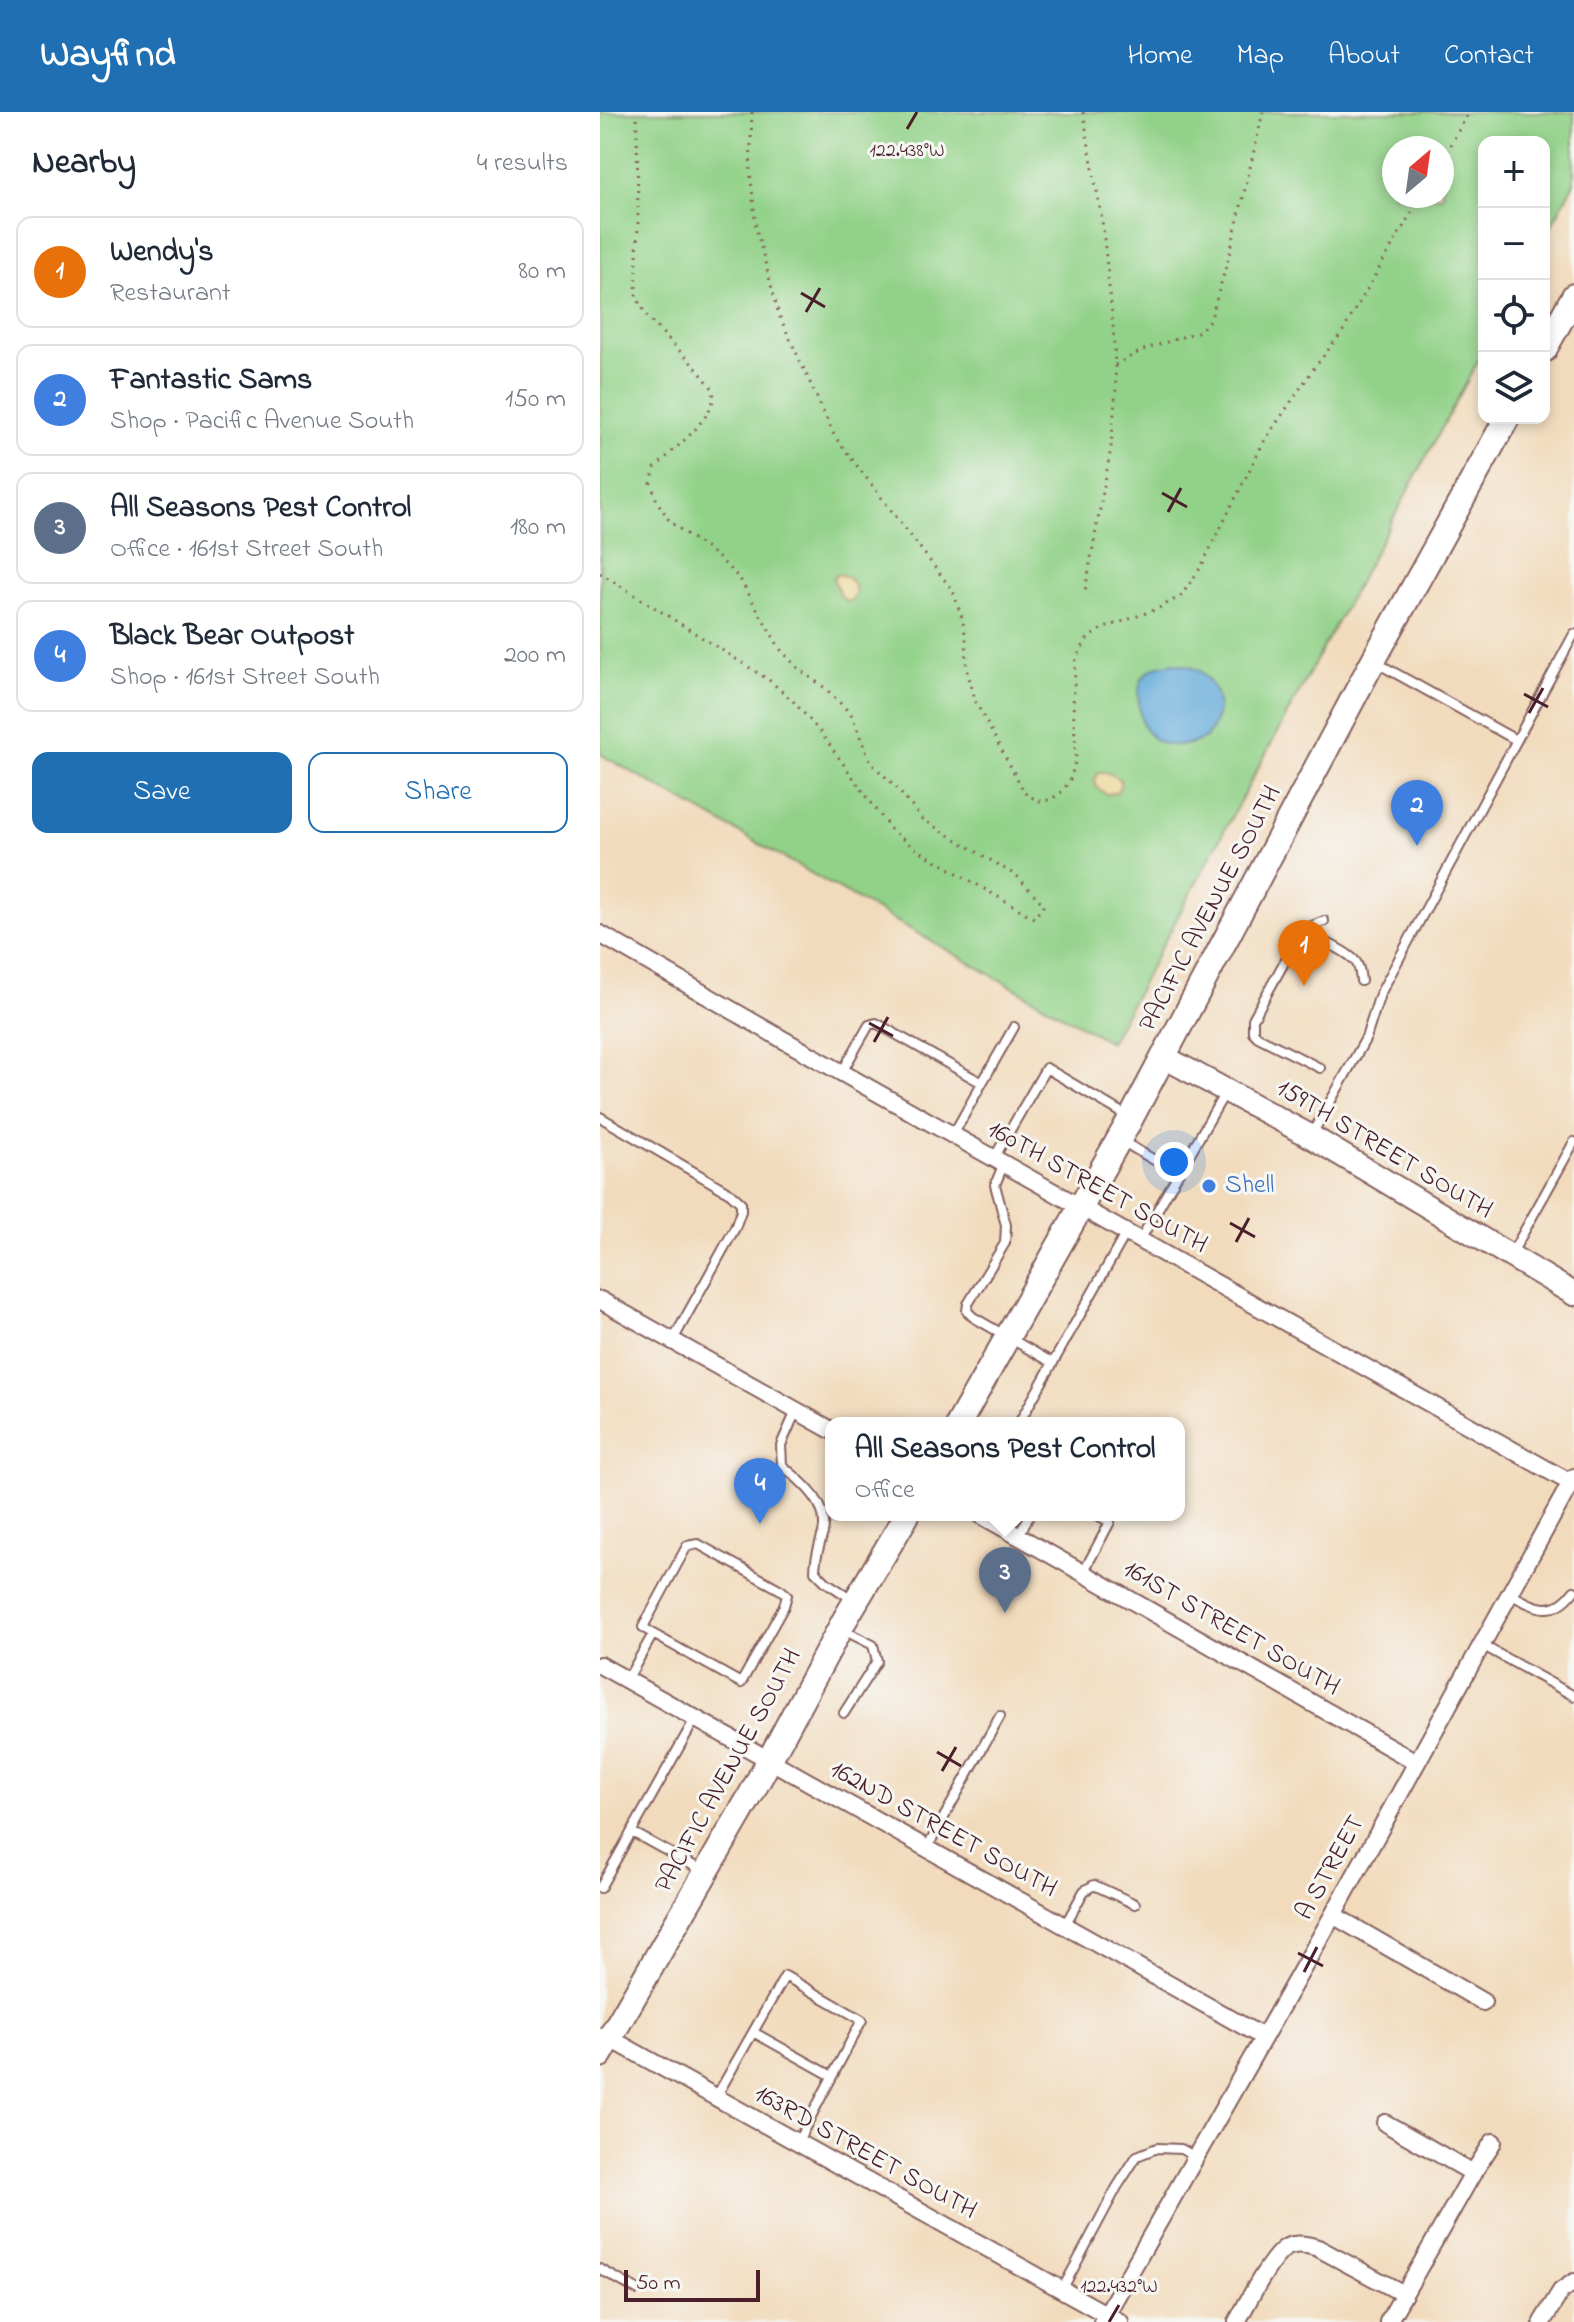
<!DOCTYPE html>
<meta charset="utf-8">
<style>
:root{--surface:#fff;--page:#f2f2f3;--text:#1f2937;--muted:#747a83;--line:#e0e1e3;--accent:#1f6fb2}
body{margin:0;font-family:"Indie Flower",sans-serif;background:var(--page);color:var(--text)}
.controls{position:absolute;right:24px;top:24px;display:grid;overflow:hidden;border-radius:16px;box-shadow:0 4px 12px #0003}
.controls button{width:72px;height:72px;display:grid;place-items:center;padding:0;border:0;border-bottom:2px solid var(--line);background:var(--surface);color:var(--text);font:40px sans-serif}
.compass{position:absolute;left:782px;top:24px;width:72px;height:72px;border-radius:50%;background:var(--surface);box-shadow:0 4px 12px #0003;rotate:29deg}
.scale{position:absolute;left:24px;bottom:20px;width:136px;box-sizing:border-box;padding-left:8px;border:4px solid #4a1f2b;border-top:0;font-size:22px;line-height:28px;white-space:nowrap;color:#4a1f2b;-webkit-text-stroke:6px #f6f6f2;paint-order:stroke}
.you{position:absolute;left:574px;top:1050px;width:28px;height:28px;margin:-20px;border:6px solid #fff;border-radius:50%;background:#1a73e8;box-shadow:0 0 0 12px #1a73e833}
.badge{display:grid;place-items:center;width:52px;height:52px;border-radius:50%;background:var(--accent);color:#fff;font-size:26px;font-weight:700}
.pin{position:absolute;translate:-50% -66px;filter:drop-shadow(0 2px 4px #0008)}
.pin::after{content:'';position:absolute;top:42px;width:28px;height:24px;background:inherit;clip-path:polygon(0 0,100% 0,50% 100%)}
.popup{position:absolute;left:225px;top:1305px;width:360px;height:104px;box-sizing:border-box;display:grid;place-content:center;border-radius:16px;background:var(--surface);filter:drop-shadow(0 2px 6px #0005);font-size:26px;white-space:nowrap;color:var(--muted)}
.popup b{font-size:30px;color:var(--text)}
.popup::after{content:'';position:absolute;left:50%;top:100%;margin-left:-16px;border:16px solid transparent;border-top-color:var(--surface)}
.list{margin:0;padding:0;list-style:none}
h2{display:flex;justify-content:space-between;align-items:center;height:104px;margin:0;padding:0 32px;font-size:34px}
h2 small{font-size:26px;font-weight:400;color:var(--muted)}
.list li{display:grid;grid-template-columns:52px 1fr auto;gap:24px;align-items:center;box-sizing:border-box;height:112px;margin:0 16px 16px;padding:0 16px;border:2px solid var(--line);border-radius:16px}
.list b{display:block;font-size:30px;white-space:nowrap}
.list p{margin:0;font-size:26px;white-space:nowrap;color:var(--muted)}
.list em{font-size:26px;font-style:normal;color:var(--muted)}
.actions{display:flex;gap:16px;padding:24px 32px}
.actions a{flex:1;padding:18px 0;border:2px solid var(--accent);border-radius:16px;text-align:center;font-size:28px;color:var(--accent)}
.actions .main{background:var(--accent);color:#fff}
.icon{flex:none;width:44px;height:44px;fill:none;stroke:currentColor;stroke-width:2;stroke-linecap:round;stroke-linejoin:round}
.map{position:relative;flex:none;width:974px;height:2210px;overflow:hidden}
header{display:flex;align-items:center;gap:48px;box-sizing:border-box;height:112px;padding:0 40px;background:var(--accent);color:#fff}
header strong{font-size:38px}
nav{display:flex;gap:44px;margin-inline-start:auto;font-size:28px}
main{display:flex}
aside{flex:1;background:var(--surface)}
.map>svg:first-child{display:block}
.green{fill:#92d288;stroke:#6e785a;stroke-width:2;fill-rule:evenodd}
.sand{fill:#eeda9e;stroke:#9c7c64;stroke-width:2}
.water{fill:#63abda;stroke:#566582;stroke-width:2}
.lines{fill:none;stroke-linecap:round;stroke-linejoin:round}
.lane-casing{stroke:#85615e;stroke-width:12}
.street-casing{stroke:#85615e;stroke-width:20}
.secondary-casing{stroke:#85615e;stroke-width:26}
.primary-casing{stroke:#85615e;stroke-width:28}
.path{stroke:#85615e;stroke-width:3;stroke-dasharray:2 6;stroke-linecap:butt}
.lane{stroke:#fff;stroke-width:8}
.street{stroke:#fff;stroke-width:16}
.secondary{stroke:#fff;stroke-width:22}
.primary{stroke:#fff;stroke-width:24}
.ticks{fill:none;stroke:#4a1f2b;stroke-width:3}
.shop-dot{fill:#3f7fe0;stroke:#f6f6f2;stroke-width:3}
.labels{text-anchor:middle;dominant-baseline:central;stroke-width:6;stroke-linejoin:round;paint-order:stroke}
.street-label{font-size:26px;fill:#4a1f2b;stroke:#f6f6f2}
.shop-label{font-size:26px;fill:#366cbe;stroke:#f6f6f2;text-anchor:start}
.ticks-label{font-size:20px;text-anchor:middle;fill:#4a1f2b;stroke:#f6f6f2;stroke-width:6;stroke-linejoin:round;paint-order:stroke}
</style>
<header>
<strong>Wayfind</strong>
<nav><a>Home</a><a>Map</a><a>About</a><a>Contact</a></nav>
</header>
<main>
<aside>
<h2>Nearby<small>4 results</small></h2>
<ul class="list">
<li><span class="badge" style="background:#e8710a">1</span><div><b>Wendy's</b><p>Restaurant</p></div><em>80 m</em></li>
<li><span class="badge" style="background:#3f7fe0">2</span><div><b>Fantastic Sams</b><p>Shop · Pacific Avenue South</p></div><em>150 m</em></li>
<li><span class="badge" style="background:#5c6f8a">3</span><div><b>All Seasons Pest Control</b><p>Office · 161st Street South</p></div><em>180 m</em></li>
<li><span class="badge" style="background:#3f7fe0">4</span><div><b>Black Bear Outpost</b><p>Shop · 161st Street South</p></div><em>200 m</em></li>
</ul>
<div class="actions"><a class="main">Save</a><a>Share</a></div>
</aside>
<div class="map">
<svg width="974" height="2210" viewBox="0 0 974 2210">
<rect width="100%" height="100%" fill="#f6f6f2"/>
<filter id="ink" filterUnits="userSpaceOnUse"><feTurbulence type="fractalNoise" baseFrequency=".0125" numOctaves="2"/><feDisplacementMap in="SourceGraphic" scale="16" xChannelSelector="R" yChannelSelector="G"/><feConvolveMatrix kernelMatrix="1 2 1 2 8 2 1 2 1" color-interpolation-filters="sRGB"/></filter>
<filter id="wash" filterUnits="userSpaceOnUse"><feTurbulence type="fractalNoise" baseFrequency=".006" numOctaves="4" result="noise"/><feDisplacementMap in="SourceGraphic" scale="32" xChannelSelector="R" yChannelSelector="G"/><feGaussianBlur stdDeviation="1.8" result="paint"/><feColorMatrix in="noise" values="0 0 0 0 0 0 0 0 0 0 0 0 0 0 0 0 0 1.4 0 .05"/><feComposite in="paint" operator="in"/></filter>
<g filter="url(#wash)">
<rect width="100%" height="100%" fill="#f2dbbd"/>
<path class="green" d="M0,0H974V71L944,127V30H884V238L510,930L0,642ZM794,36H842V84H794Z"/>
<path class="sand" d="M240,462C249,465 255,471 256,481L251,489H246L241,485L233,466L236,463Z
M498,660L509,661L520,668V674L516,681L506,682L496,675L495,667Z"/>
<path class="water" d="M573,551C581,552 590,553 598,558C604,561 607,566 611,572C624,591 618,607 606,626C572,641 542,634 539,593C538,583 538,571 545,563C551,555 563,553 573,551Z"/>
</g>
<g filter="url(#ink)">
<g class="lines">
<g class="lane-casing">
<path id="lane" d="M777,551L916,628
M703,822L714,813L724,809
M720,956L658,925L653,920V907L697,827L703,822C715,824 749,840 756,850C760,855 760,862 761,869
M242,960L269,913L276,911L382,971L414,915
M0,1005L130,1081L141,1091V1099L135,1116L73,1228
M353,1023L382,971
M711,1024L766,926L780,882L974,522
M520,1028L578,1062
M394,1046L446,956L529,1005
M404,1051L395,1073L406,1113L405,1131L368,1192L367,1199L373,1205L453,1251
M540,1128L626,979
M912,1141L974,1030
M196,1299L181,1333L182,1353C203,1371 230,1392 223,1421C219,1435 215,1445 215,1459L226,1470L255,1489
M419,1311L526,1121
M418,1424L430,1403
M483,1461L510,1410L497,1403
M910,1482C935,1495 953,1507 974,1479
M241,1517L273,1533L277,1549L244,1601
M882,1533L974,1584
M27,1568L53,1522L141,1571L184,1494L187,1483L181,1478L98,1432L87,1434L43,1515L53,1522
M32,1720L105,1760
M327,1736L400,1604
M0,1776L95,1607
M465,1813L484,1779L494,1773L535,1792
M153,1920L232,1964
M116,1985L185,1864L262,1908L197,2031
M0,2157L37,2178
M462,2178L517,2075L537,2044L557,2036L581,2037L596,2045"/>
</g>
<g class="street-casing">
<path id="street" d="M0,822L182,927L971,1371
M0,1188L231,1318
M381,1403L816,1650
M0,1553L663,1925
M733,1803L883,1890
M4,1923L520,2210
M785,2011L873,2061
M502,2210L733,1803L974,1365
M637,2210C646,2193 671,2143 687,2135C696,2131 709,2133 718,2136L804,2182
M788,2210L873,2061L893,2030
M942,2210L961,2179L974,2170"/>
</g>
<g class="secondary-casing">
<path id="secondary" d="M564,945L710,1024L974,1182"/>
</g>
<g class="primary-casing">
<path id="primary" d="M944,238L974,184
M359,1311L531,1006L773,549L907,306
M0,1943L149,1686L244,1509L307,1403"/>
</g>
<path class="path" d="M152,0L150,57L156,116L179,203L235,325L353,479L362,506L366,526L367,558L376,591L425,681L438,689L450,688L463,679L471,666L476,646L473,591L476,546L488,526L502,517L557,497L581,484L601,455L663,331L714,256L743,219L821,84
M483,0L502,108L513,211L516,277L511,336L485,479
M842,47L869,0
M515,253L543,238L600,219L611,206L631,137L663,0
M0,461L169,568L193,589L221,621L291,718L313,735L434,806L444,793L417,764L322,707L294,673L271,651L251,602L225,576L199,557L180,537L140,467L117,444L70,410L57,389L51,371L55,356L94,319L108,301L114,287L113,277L97,257L48,206L36,184L38,111L37,0"/>
<use href="#lane" class="lane"/>
<use href="#street" class="street"/>
<use href="#secondary" class="secondary"/>
<use href="#primary" class="primary"/>
</g>
</g>
<path class="ticks" d="M307,17L317,0M201,181L225,195M206,200L220,176M562,381L587,395M568,400L581,376M924,582L948,595M929,601L943,576M269,911L293,924M274,930L288,905M630,1111L655,1125M636,1130L649,1106M337,1640L361,1654M342,1659L356,1635M698,1841L723,1854M704,1860L717,1835M509,2210L519,2193"/>
<circle class="shop-dot" cx="609" cy="1074" r="8"/>
<g class="labels">
<g class="street-label">
<text transform="translate(611 797) rotate(-62)">PACIFIC AVENUE SOUTH</text>
<text transform="translate(784 1038) rotate(31)">159TH STREET SOUTH</text>
<text transform="translate(497 1076) rotate(29)">160TH STREET SOUTH</text>
<text transform="translate(631 1517) rotate(30)">161ST STREET SOUTH</text>
<text transform="translate(129 1659) rotate(-61)">PACIFIC AVENUE SOUTH</text>
<text transform="translate(343 1718) rotate(29)">162ND STREET SOUTH</text>
<text transform="translate(731 1756) rotate(-61)">A STREET</text>
<text transform="translate(265 2041) rotate(29)">163RD STREET SOUTH</text>
</g>
<g class="shop-label">
<text x="625" y="1074">Shell</text>
</g>
</g>
<g class="ticks-label">
<text x="307" y="44">122.438°W</text>
<text x="519" y="2180">122.432°W</text>
</g>
</svg>
<div class="controls">
<button>+</button>
<button>−</button>
<button><svg class="icon" aria-label="locate" viewBox="0 0 24 24"><circle cx="12" cy="12" r="6"/><path d="M12 2v4M12 18v4M2 12h4M18 12h4"/></svg></button>
<button><svg class="icon" aria-label="layers" viewBox="0 0 24 24"><path d="M12 4l9 5-9 5-9-5zM3 14l9 5 9-5"/></svg></button>
</div>
<svg class="compass" viewBox="-18 -18 36 36"><path d="M0-13l5 13h-10z" fill="#e53935"/><path d="M0 13l5-13h-10z" fill="#747a83"/></svg>
<div class="scale">50 m</div>
<div class="you"></div>
<div class="pin badge" style="left:704px;top:874px;background:#e8710a">1</div>
<div class="pin badge" style="left:817px;top:734px;background:#3f7fe0">2</div>
<div class="pin badge" style="left:405px;top:1501px;background:#5c6f8a">3</div>
<div class="popup"><b>All Seasons Pest Control</b>Office</div>
<div class="pin badge" style="left:160px;top:1412px;background:#3f7fe0">4</div>
</div>
</main>
